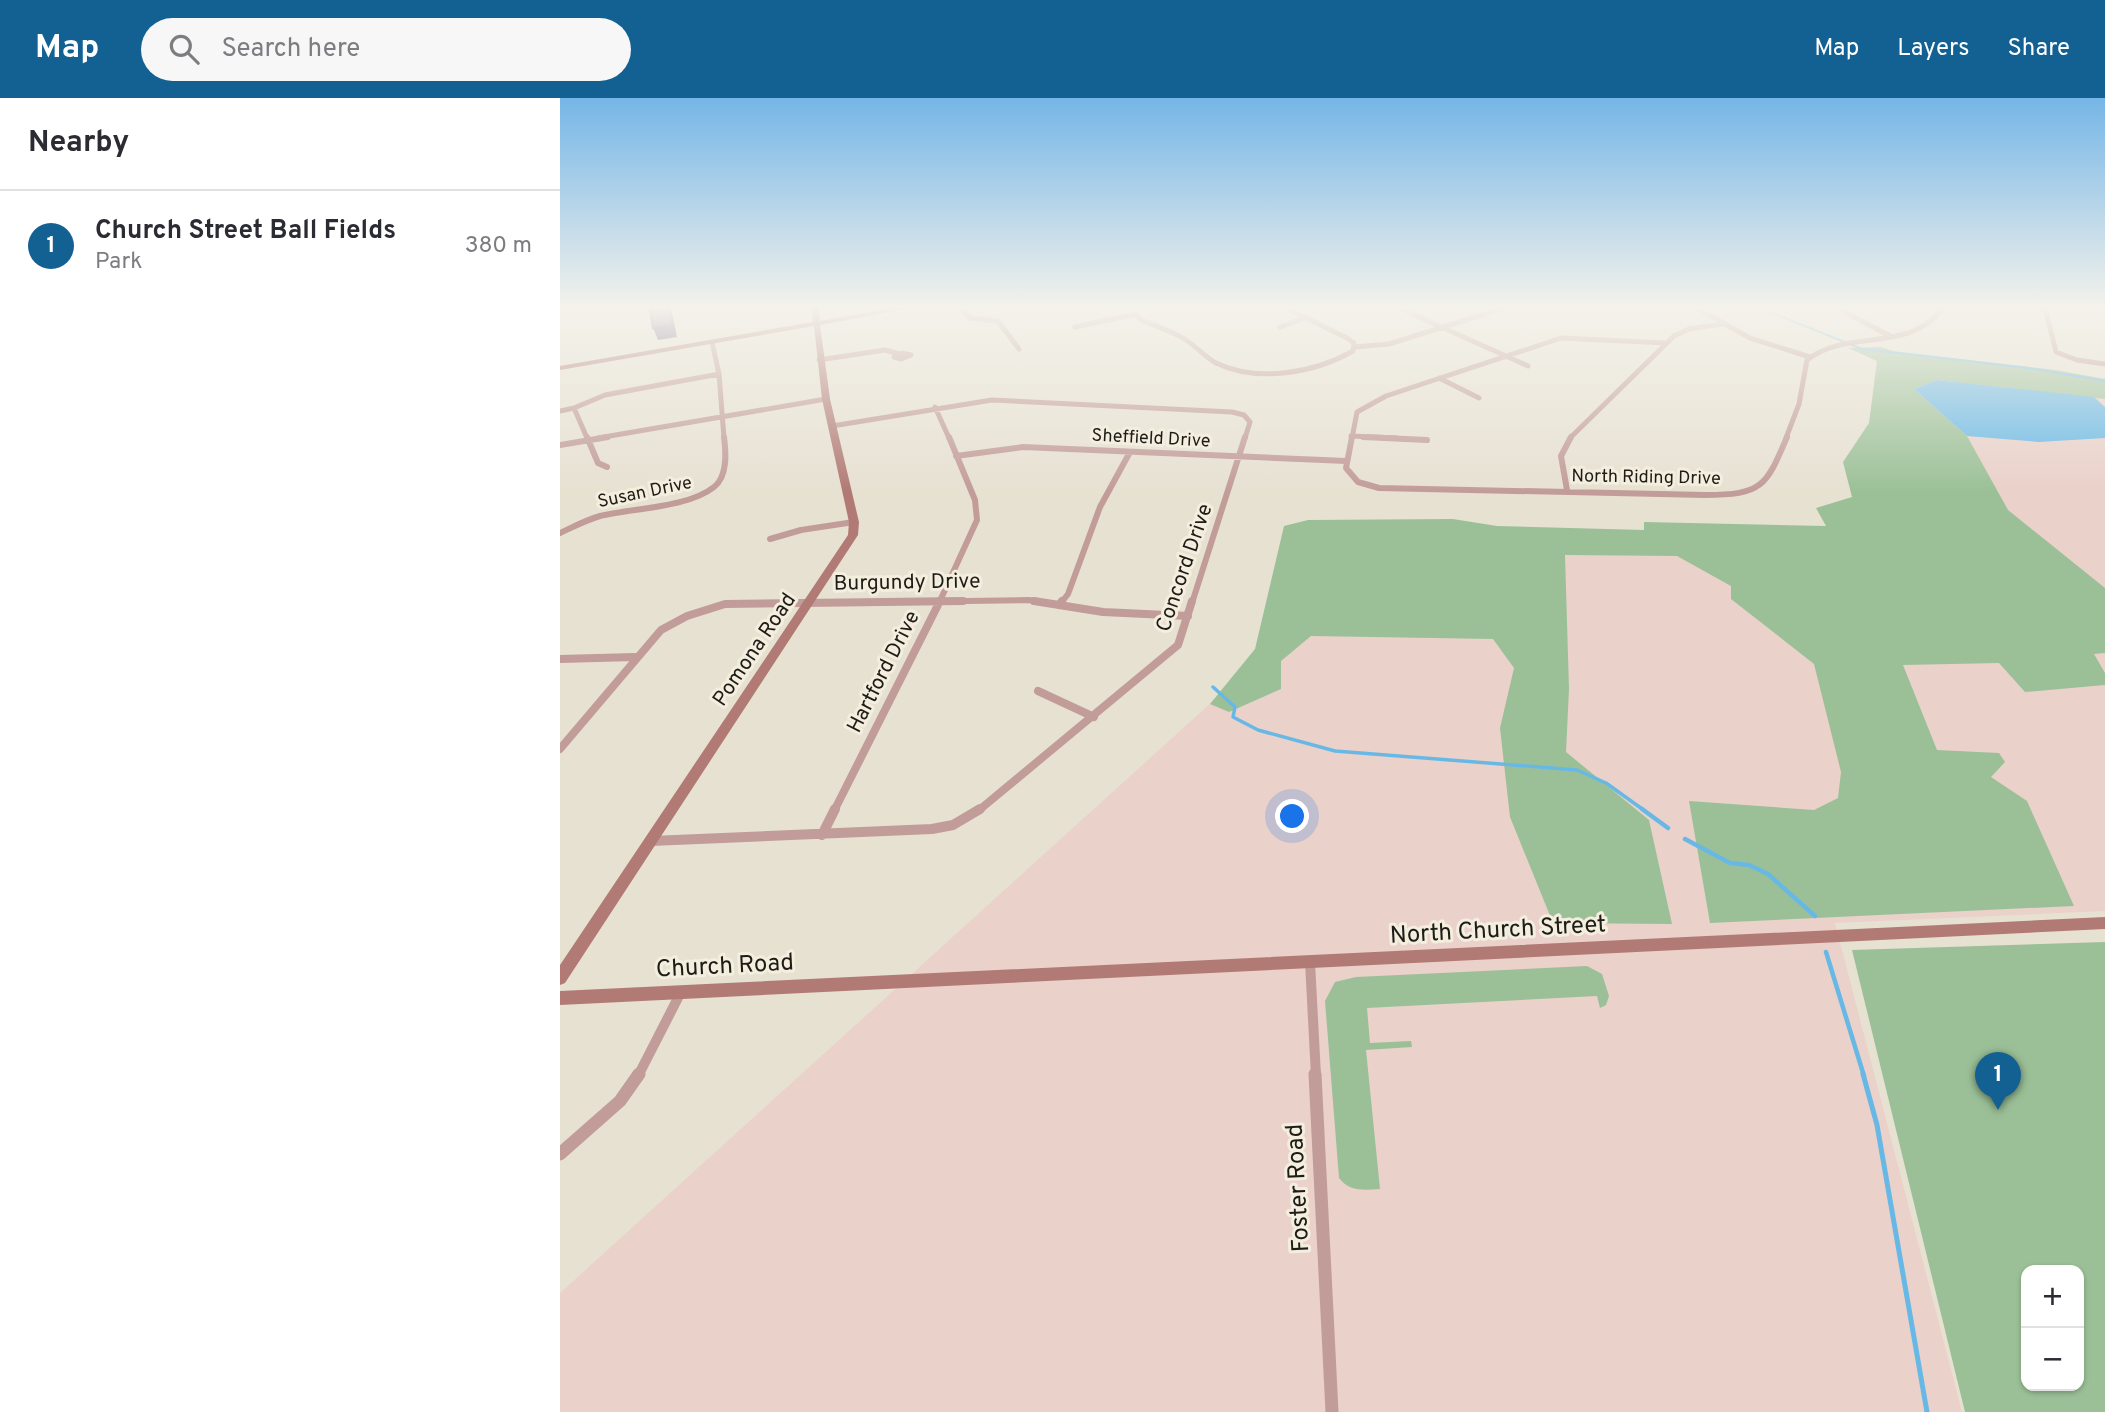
<!DOCTYPE html>
<meta charset="utf-8">
<style>
:root{--surface:#fff;--page:#f7f7f7;--text:#2b2b33;--muted:#7c7c81;--line:#e1e1e2;--accent:#136093}
body{margin:0;font-family:Overpass,sans-serif;background:var(--page);color:var(--text)}
.controls{position:absolute;right:21px;bottom:21px;display:grid;overflow:hidden;border-radius:14px;box-shadow:0 2px 5px #0004}
.controls button{width:63px;height:63px;display:grid;place-items:center;padding:0;border:0;border-bottom:2px solid var(--line);background:var(--surface);color:var(--text);font:35px sans-serif}
.you{position:absolute;left:733px;top:719px;width:24px;height:24px;margin:-18px;border:5px solid #fff;border-radius:50%;background:#1a73e8;box-shadow:0 0 0 10px #1a73e833}
.badge{display:grid;place-items:center;width:46px;height:46px;border-radius:50%;background:var(--accent);color:#fff;font-size:23px;font-weight:700}
.pin{position:absolute;translate:-50% -58px;filter:drop-shadow(0 2px 4px #0008)}
.pin::after{content:'';position:absolute;top:37px;width:24px;height:21px;background:inherit;clip-path:polygon(0 0,100% 0,50% 100%)}
.list{margin:0;padding:0;list-style:none}
h2{display:flex;justify-content:space-between;align-items:center;height:91px;margin:0;padding:0 28px;font-size:30px}
h2 small{font-size:23px;font-weight:400;color:var(--muted)}
.list li{display:grid;grid-template-columns:46px 1fr auto;gap:21px;align-items:center;box-sizing:border-box;height:112px;padding:0 28px;border-top:2px solid var(--line)}
.list b{display:block;font-size:26px;white-space:nowrap}
.list p{margin:0;font-size:23px;white-space:nowrap;color:var(--muted)}
.list em{font-size:23px;font-style:normal;color:var(--muted)}
.icon{flex:none;width:38px;height:38px;fill:none;stroke:currentColor;stroke-width:2;stroke-linecap:round;stroke-linejoin:round}
.map{position:relative;flex:none;width:1545px;height:1314px;overflow:hidden}
header{display:flex;align-items:center;gap:42px;box-sizing:border-box;height:98px;padding:0 35px;background:var(--accent);color:#fff}
header strong{font-size:33px}
nav{display:flex;gap:38px;margin-inline-start:auto;font-size:24px}
.search{width:490px;height:63px;background:var(--page);display:flex;align-items:center;gap:18px;box-sizing:border-box;padding:0 24px;border-radius:38px;color:var(--muted);font-size:26px}
main{display:flex}
aside{flex:1;background:var(--surface)}
.map>svg:first-child{display:block}
.industrial{fill:#ead1ca}
.green{fill:#9bc097;fill-rule:evenodd}
.water{fill:#68b8e6}
.lines{fill:none;stroke-linecap:round;stroke-linejoin:round}
.stream-far3{stroke:#68b8e6;stroke-width:2}
.stream-far2{stroke:#68b8e6;stroke-width:3.5}
.stream-far1{stroke:#68b8e6;stroke-width:4.5}
.stream{stroke:#68b8e6;stroke-width:5}
.street-far4{stroke:#c29c98;stroke-width:5}
.street-far3{stroke:#c29c98;stroke-width:6}
.street-far2{stroke:#c29c98;stroke-width:8}
.street-far1{stroke:#c29c98;stroke-width:10}
.street{stroke:#c29c98;stroke-width:13}
.secondary{fill:#b17a74;fill-rule:evenodd}
.shaded-wall{fill:#5a4573}
.building{fill:#8163a4;stroke:#5a4573;stroke-width:2}
.labels{text-anchor:middle;dominant-baseline:central;stroke-width:6;stroke-linejoin:round;paint-order:stroke}
.far-street-label{font-size:18px;fill:#1e1c16;stroke:#f4eedf}
.street-label{font-size:21px;fill:#1e1c16;stroke:#f4eedf}
.near-street-label{font-size:24px;fill:#1e1c16;stroke:#f4eedf}
</style>
<header>
<strong>Map</strong>
<div class="search"><svg class="icon" aria-label="search" viewBox="0 0 24 24"><circle cx="10" cy="10" r="6"/><path d="M15 15l6 6"/></svg>Search here</div>
<nav><a>Map</a><a>Layers</a><a>Share</a></nav>
</header>
<main>
<aside>
<h2>Nearby<small></small></h2>
<ul class="list">
<li><span class="badge">1</span><div><b>Church Street Ball Fields</b><p>Park</p></div><em>380 m</em></li>
</ul>
</aside>
<div class="map">
<svg width="1545" height="1314" viewBox="0 0 1545 1314">
<rect width="100%" height="100%" fill="#e7e1d2"/>
<path class="industrial" d="M1369,269L1545,301V813L1275,825L1402,1314H0V1195L846,428L1222,436L1355,424Z"/>
<path class="green" d="M1321,249L1333,253L1495,272L1545,281V301L1377,282L1354,291L1407,338L1448,412L1545,490V555L1534,556L1545,575V587L1465,594L1439,565L1343,567L1377,652L1439,655L1445,664L1431,679L1467,703L1514,808L1150,825L1129,703L1254,712L1278,700L1281,674L1254,566L1171,501V488L1117,458L1005,457L1009,591L1006,654L1089,722L1112,826L993,825L950,719L940,630L954,570L933,541L751,538L721,563V591L669,614L650,606L695,551L724,428L748,422L893,421L937,428L1084,432V424L1266,428L1256,410L1292,399L1283,364L1309,325L1317,263L1288,250Z
M1545,844V1314H1405L1292,852ZM1466,1172H1519V1288H1466Z
M1027,868L1042,876L1049,898L1046,907L1040,910L1037,898L807,910L810,945L851,943L852,949L806,952L820,1091C803,1092 790,1094 779,1080L765,903L775,884L796,879Z"/>
<path class="water" d="M1377,282L1534,299L1545,309V340L1479,344L1407,338L1354,291Z"/>
<g class="lines">
<path class="stream-far3" d="M1200,210L1302,251L1468,270L1545,283"/>
<path class="stream-far2" d="M653,589L675,609L673,619L698,632L775,653L1017,672L1046,685L1085,713"/>
<path class="stream-far1" d="M1082,711L1108,730
M1125,741L1170,765L1189,767L1208,776L1255,818
M1266,854L1304,978"/>
<path class="stream" d="M1303,976L1317,1027L1367,1314"/>
<path class="street-far4" d="M400,210L410,220L438,223L459,251
M839,210L968,268
M1136,210L1190,240L1250,259
M1277,210L1332,239
M1485,210L1496,254L1517,262L1545,266
M576,216L581,222C596,228 612,233 626,242C637,249 645,259 656,265C698,285 754,275 793,253L794,245L787,240L726,210
M515,229L576,216
M720,229L742,221
M152,244L159,276L164,340
M795,249L829,246L944,210
M342,255L351,257L341,261L334,259Z
M259,262L325,252L340,256
M879,280L919,300
M375,309L389,340
M0,313L14,310
M272,328L432,302L672,314L684,317L690,324L685,340
M791,338L837,340
M27,340L14,310L45,297L159,276
M38,340L266,301
M792,340L797,314L826,298L1001,240L1106,245
M1010,340L1114,238L1129,231L1163,226
M1226,340L1239,306L1247,262C1287,230 1351,256 1382,210"/>
<path class="street-far3" d="M27,339L38,365L47,369
M792,339L786,370L798,384L819,390L1145,397C1203,397 1206,388 1227,339
M803,339L867,342
M0,347L48,339
M396,358L463,349L786,363
M1007,392L1001,358L1011,339
M0,435C13,429 26,422 40,418C72,410 128,410 154,389C168,378 166,354 164,339
M210,441L241,432L294,424
M270,505L469,502L485,505
M379,505L417,422L415,402L389,339
M501,505L508,496L540,409L570,354
M632,505L685,339"/>
<path class="street-far2" d="M474,503L543,514L628,518
M499,507L502,503
M0,561L75,559
M478,593L534,619
M0,651L101,532L127,518L165,506L403,503
M274,713L380,503
M418,713L618,547L632,503"/>
<path class="street-far1" d="M262,737L275,711
M91,743L372,731L393,727L420,711
M750,864L756,978
M78,978L121,894"/>
<path class="street" d="M755,976L772,1314
M0,1056L60,1003L79,976"/>
<path class="secondary" d="M252,210H258L260,223L334,210H349L260,227L270,301L299,424L298,437L5,885L0,887V867L288,437L289,424L262,301L254,228L0,272V268L253,224Z
M1545,819V831L0,907V893Z"/>
</g>
<path class="shaded-wall" d="M108,210H110L112,214L117,239L98,242L93,230Z"/>
<path class="building" d="M90,210H108L112,226L93,230Z"/>
<linearGradient id="sky" x2="0" y2="1"><stop stop-color="#75b6e7"/><stop offset="0.53" stop-color="#f4f2eb"/><stop offset="1" stop-color="#f4f2eb" stop-opacity="0"/></linearGradient>
<rect width="1545" height="394" fill="url(#sky)"/>
<g class="labels">
<g class="far-street-label">
<text transform="translate(591 341) rotate(3)">Sheffield Drive</text>
<text transform="translate(1086 380) rotate(1)">North Riding Drive</text>
<text transform="translate(85 395) rotate(-12)">Susan Drive</text>
</g>
<g class="street-label">
<text transform="translate(625 470) rotate(-71)">Concord Drive</text>
<text transform="translate(347 485) rotate(-1)">Burgundy Drive</text>
<text transform="translate(195 552) rotate(-56)">Pomona Road</text>
<text transform="translate(324 574) rotate(-63)">Hartford Drive</text>
</g>
<g class="near-street-label">
<text transform="translate(938 833) rotate(-3)">North Church Street</text>
<text transform="translate(165 869) rotate(-3)">Church Road</text>
<text transform="translate(739 1090) rotate(-93)">Foster Road</text>
</g>
</g>
</svg>
<div class="controls">
<button>+</button>
<button>−</button>
</div>
<div class="you"></div>
<div class="pin badge" style="left:1438px;top:1012px">1</div>
</div>
</main>
